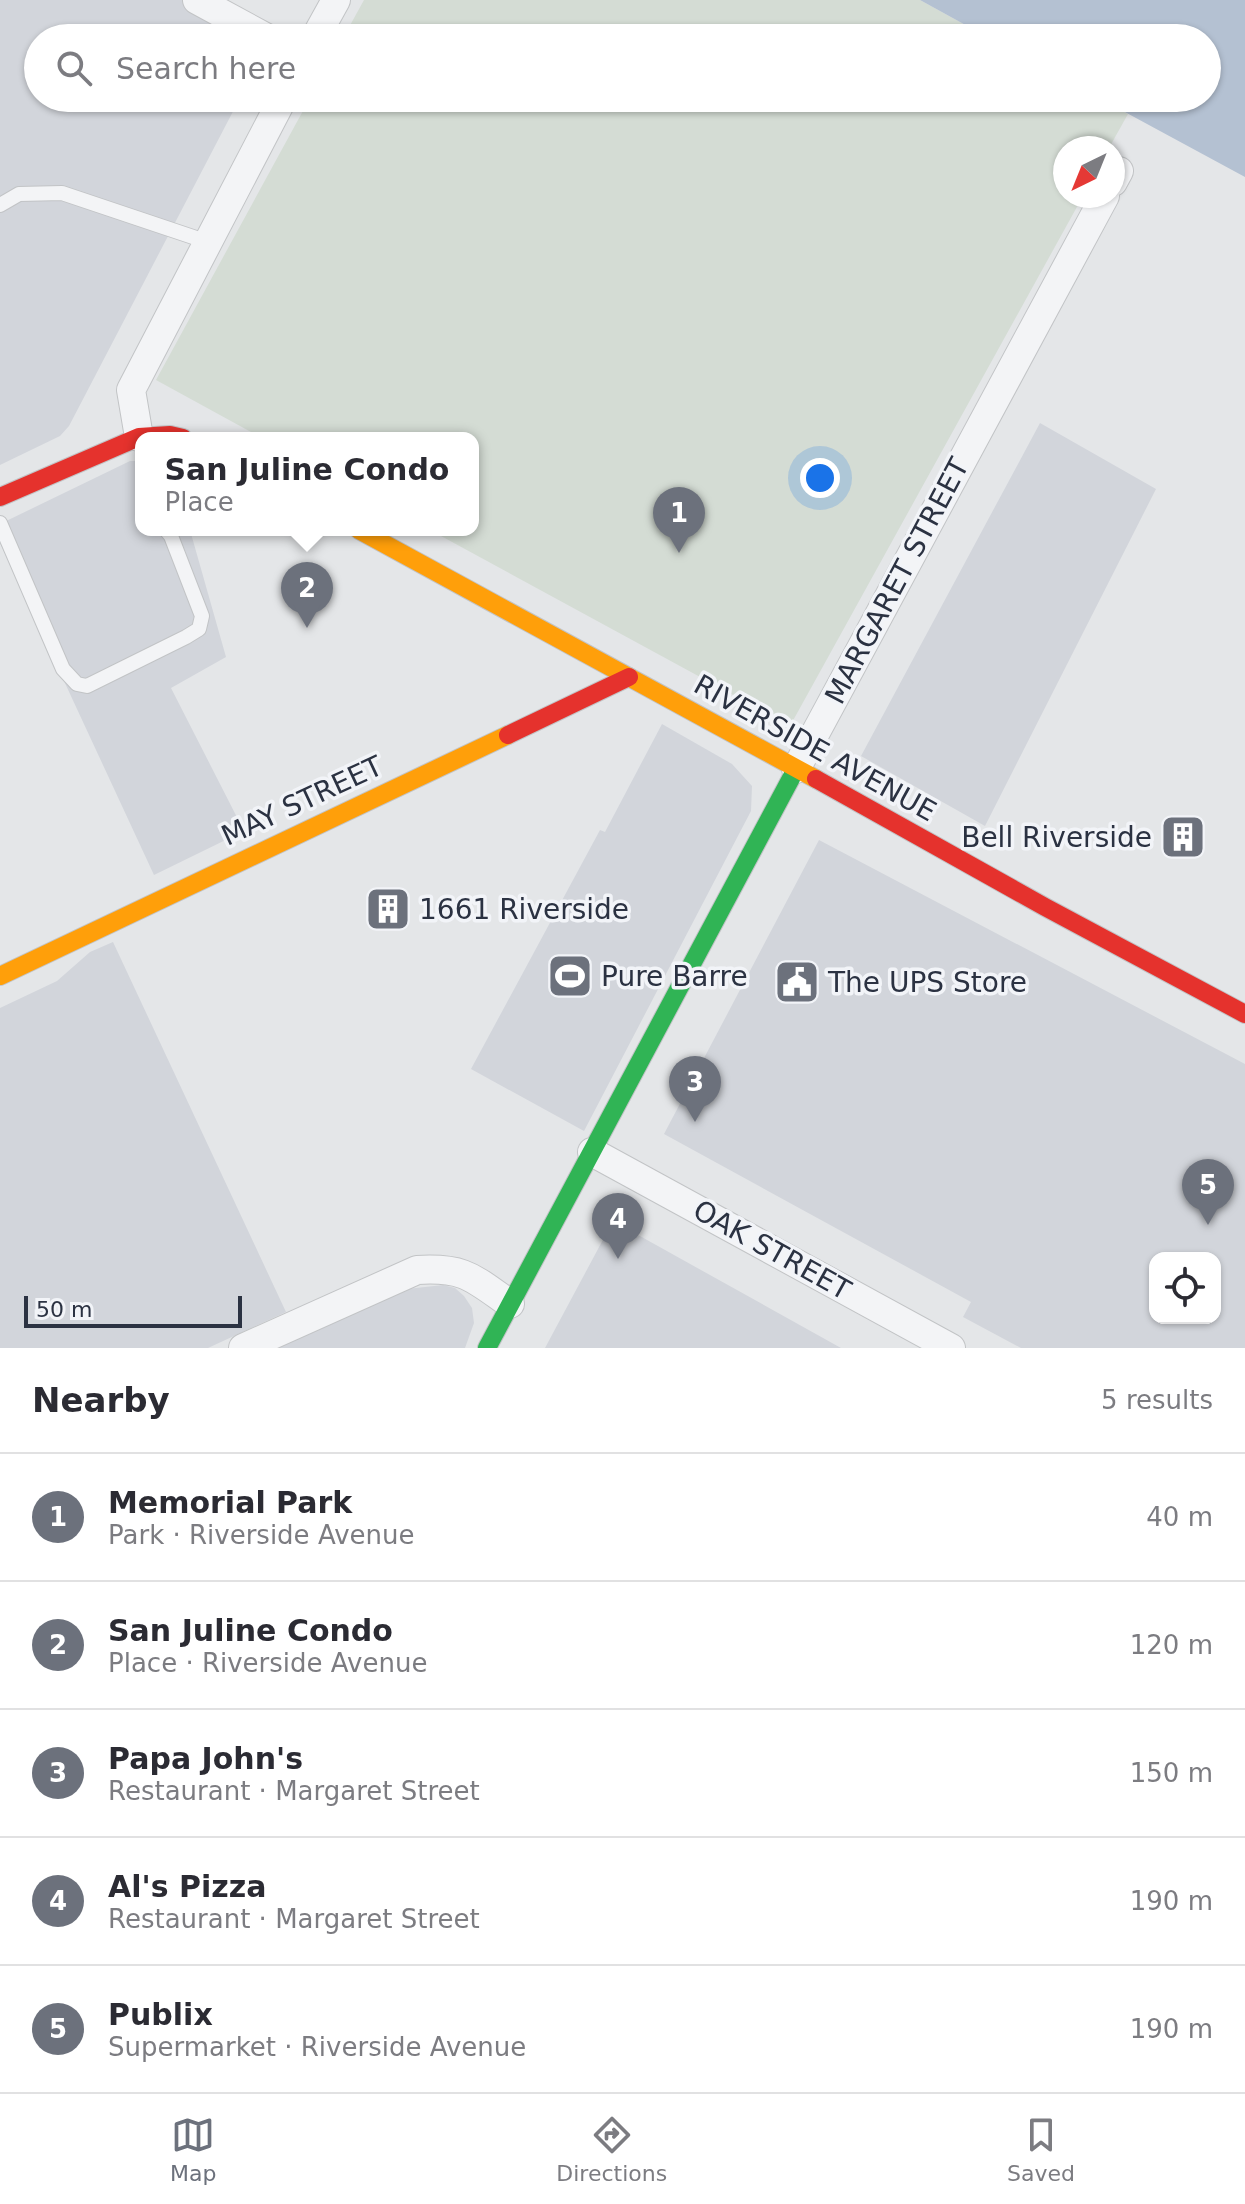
<!DOCTYPE html>
<meta charset="utf-8">
<style>
:root{--surface:#fff;--page:#f2f2f3;--text:#2b2b33;--muted:#7c7c81;--line:#e1e1e2;--accent:#6c717c}
body{margin:0;font-family:"DejaVu Sans",sans-serif;background:var(--page);color:var(--text)}
.controls{position:absolute;right:24px;bottom:24px;display:grid;overflow:hidden;border-radius:16px;box-shadow:0 2px 6px #0004}
.controls button{width:72px;height:72px;display:grid;place-items:center;padding:0;border:0;border-bottom:2px solid var(--line);background:var(--surface);color:var(--text);font:40px sans-serif}
.compass{position:absolute;left:1053px;top:136px;width:72px;height:72px;border-radius:50%;background:var(--surface);box-shadow:0 2px 6px #0004;rotate:223deg}
.scale{position:absolute;left:24px;bottom:20px;width:218px;box-sizing:border-box;padding-left:8px;border:4px solid #2b3242;border-top:0;font-size:22px;line-height:28px;white-space:nowrap;color:#2b3242;-webkit-text-stroke:6px #f2f4f8;paint-order:stroke}
.you{position:absolute;left:820px;top:478px;width:28px;height:28px;margin:-20px;border:6px solid #fff;border-radius:50%;background:#1a73e8;box-shadow:0 0 0 12px #1a73e833}
.badge{display:grid;place-items:center;width:52px;height:52px;border-radius:50%;background:var(--accent);color:#fff;font-size:26px;font-weight:700}
.pin{position:absolute;translate:-50% -66px;filter:drop-shadow(0 2px 4px #0008)}
.pin::after{content:'';position:absolute;top:42px;width:28px;height:24px;background:inherit;clip-path:polygon(0 0,100% 0,50% 100%)}
.popup{position:absolute;left:135px;top:432px;width:344px;height:104px;box-sizing:border-box;display:grid;place-content:center;border-radius:16px;background:var(--surface);filter:drop-shadow(0 2px 6px #0005);font-size:26px;white-space:nowrap;color:var(--muted)}
.popup b{font-size:30px;color:var(--text)}
.popup::after{content:'';position:absolute;left:50%;top:100%;margin-left:-16px;border:16px solid transparent;border-top-color:var(--surface)}
.list{margin:0;padding:0;list-style:none}
h2{display:flex;justify-content:space-between;align-items:center;height:104px;margin:0;padding:0 32px;font-size:34px}
h2 small{font-size:26px;font-weight:400;color:var(--muted)}
.list li{display:grid;grid-template-columns:52px 1fr auto;gap:24px;align-items:center;box-sizing:border-box;height:128px;padding:0 32px;border-top:2px solid var(--line)}
.list b{display:block;font-size:30px;white-space:nowrap}
.list p{margin:0;font-size:26px;white-space:nowrap;color:var(--muted)}
.list em{font-size:26px;font-style:normal;color:var(--muted)}
.icon{flex:none;width:44px;height:44px;fill:none;stroke:currentColor;stroke-width:2;stroke-linecap:round;stroke-linejoin:round}
.map{position:relative;flex:none;width:1245px;height:1348px;overflow:hidden}
.search{position:absolute;background:var(--surface);box-shadow:0 2px 6px #0004;left:24px;right:24px;top:24px;height:88px;display:flex;align-items:center;gap:20px;box-sizing:border-box;padding:0 28px;border-radius:44px;color:var(--muted);font-size:30px}
.sheet{height:744px;background:var(--surface)}
nav{display:flex;justify-content:space-around;align-items:center;box-sizing:border-box;height:112px;border-top:2px solid var(--line);background:var(--surface);font-size:22px;color:var(--muted)}
nav a{display:grid;justify-items:center;gap:4px}
nav .on{color:var(--accent)}
.map>svg:first-child{display:block}
.built{fill:#d2d5db;fill-rule:evenodd}
.green{fill:#d4dcd4}
.water{fill:#b4c1d2}
.lines{fill:none;stroke-linecap:round;stroke-linejoin:round}
.lane-casing{stroke:#c2c4c6;stroke-width:16}
.street-casing{stroke:#c2c4c6;stroke-width:30}
.fast-casing{stroke:#c2c4c6;stroke-width:20}
.slow-casing{stroke:#c2c4c6;stroke-width:20}
.jam-casing{stroke:#c2c4c6;stroke-width:20}
.lane{stroke:#f3f4f6;stroke-width:14}
.street{stroke:#f3f4f6;stroke-width:28}
.fast{stroke:#30b455;stroke-width:18}
.slow{stroke:#ff9f0a;stroke-width:18}
.jam{stroke:#e5322d;stroke-width:18}
.labels{text-anchor:middle;dominant-baseline:central;stroke-width:7;stroke-linejoin:round;paint-order:stroke}
.street-label{font-size:28px;fill:#2b3242;stroke:#f2f4f8}
.poi-label{font-size:28px;fill:#2b3242;stroke:#f2f4f8;text-anchor:start}
</style>
<div class="map">
<svg width="1245" height="1348" viewBox="0 0 1245 1348">
<rect width="100%" height="100%" fill="#e4e6e8"/>
<path class="built" d="M0,0H183L257,38H38V98H240L69,426L60,436L0,465Z
M1040,423L1156,489L985,826L861,756Z
M130,461H141V530H190L226,657L171,688L244,831L154,875L0,543V524Z
M662,724L732,764L752,786L751,811L584,1131L471,1069L600,830L605,832Z
M819,840L1245,1064V1348H1021L963,1317L971,1302L664,1134ZM1215,1258V1318H1155V1258Z
M113,942L286,1312L208,1348H0V1008L57,981L90,952Z
M613,1221L841,1348H545Z
M443,1285L455,1288L464,1296L472,1308L474,1323L465,1348H274L398,1290Z"/>
<path class="green" d="M364,0H920L989,38H343Z
M310,98H1099L1128,114L1109,148H1065V196H1083L790,726L430,530H473V438H262L156,380Z"/>
<path class="water" d="M920,0H1245V177L1099,98H1207V38H989Z"/>
<g class="lines">
<g class="lane-casing">
<path id="lane" d="M0,205L19,194L62,193L208,242
M0,523L63,669L77,684L87,686L186,637L199,629L202,616L171,536L166,530"/>
</g>
<g class="street-casing">
<path id="street" d="M197,0L267,38
M315,38L336,0
M1113,182L1119,171
M139,437L131,390L283,98
M796,769L1105,196
M592,1152L951,1348
M243,1348L417,1270C465,1267 473,1278 510,1304"/>
</g>
<g class="fast-casing">
<path id="fast" d="M487,1348L796,769"/>
</g>
<g class="slow-casing">
<path id="slow" d="M359,530L816,779
M0,976L508,735"/>
</g>
<g class="jam-casing">
<path id="jam" d="M0,497L139,437L170,435L183,438
M508,735L629,677
M816,779L1045,907L1245,1014"/>
</g>
<use href="#lane" class="lane"/>
<use href="#street" class="street"/>
<use href="#fast" class="fast"/>
<use href="#slow" class="slow"/>
<use href="#jam" class="jam"/>
</g>
<defs>
<g id="building-square" transform="scale(2.3)"><rect x="-9" y="-9" width="18" height="18" rx="4" fill="#6c717c" stroke="#f2f4f8"/><path d="M-4-6H4V6H1V3H-1V6H-4ZM-2.5-4.3h1.7v1.8h-1.7ZM.8-4.3h1.7v1.8H.8ZM-2.5-1h1.7V.8h-1.7ZM.8-1h1.7V.8H.8Z" fill="#fff"/></g>
<g id="stadium-square" transform="scale(2.3)"><rect x="-9" y="-9" width="18" height="18" rx="4" fill="#6c717c" stroke="#f2f4f8"/><path d="M0-5a6.5 5 0 1 0 0 10a6.5 5 0 1 0 0-10ZM-3.5-1.8h7v3.6h-7Z" fill="#fff"/></g>
<g id="civic-square" transform="scale(2.3)"><rect x="-9" y="-9" width="18" height="18" rx="4" fill="#6c717c" stroke="#f2f4f8"/><path d="M-.6-6.5H3V-4.5H.6V-3L4-1V1h2V6H-6V1h2V-1L-.6-3ZM-1.2 2.5V6h2.4V2.5Z" fill="#fff"/></g>
</defs>
<g fill-rule="evenodd">
<use href="#building-square" x="1183" y="837"/>
<use href="#building-square" x="388" y="909"/>
<use href="#stadium-square" x="570" y="976"/>
<use href="#civic-square" x="797" y="982"/>
</g>
<g class="labels">
<g class="street-label">
<text transform="translate(897 581) rotate(-62)">MARGARET STREET</text>
<text transform="translate(815 748) rotate(29)">RIVERSIDE AVENUE</text>
<text transform="translate(302 801) rotate(-25)">MAY STREET</text>
<text transform="translate(772 1250) rotate(29)">OAK STREET</text>
</g>
<g class="poi-label">
<text x="1152" y="837" text-anchor="end">Bell Riverside</text>
<text x="419" y="909">1661 Riverside</text>
<text x="601" y="976">Pure Barre</text>
<text x="828" y="982">The UPS Store</text>
</g>
</g>
</svg>
<div class="controls">
<button><svg class="icon" aria-label="locate" viewBox="0 0 24 24"><circle cx="12" cy="12" r="6"/><path d="M12 2v4M12 18v4M2 12h4M18 12h4"/></svg></button>
</div>
<svg class="compass" viewBox="-18 -18 36 36"><path d="M0-13l5 13h-10z" fill="#e53935"/><path d="M0 13l5-13h-10z" fill="#7c7c81"/></svg>
<div class="scale">50 m</div>
<div class="you"></div>
<div class="pin badge" style="left:679px;top:553px">1</div>
<div class="pin badge" style="left:307px;top:628px">2</div>
<div class="popup"><b>San Juline Condo</b>Place</div>
<div class="pin badge" style="left:695px;top:1122px">3</div>
<div class="pin badge" style="left:618px;top:1259px">4</div>
<div class="pin badge" style="left:1208px;top:1225px">5</div>
<div class="search"><svg class="icon" aria-label="search" viewBox="0 0 24 24"><circle cx="10" cy="10" r="6"/><path d="M15 15l6 6"/></svg>Search here</div>
</div>
<section class="sheet">
<h2>Nearby<small>5 results</small></h2>
<ul class="list">
<li><span class="badge">1</span><div><b>Memorial Park</b><p>Park · Riverside Avenue</p></div><em>40 m</em></li>
<li><span class="badge">2</span><div><b>San Juline Condo</b><p>Place · Riverside Avenue</p></div><em>120 m</em></li>
<li><span class="badge">3</span><div><b>Papa John's</b><p>Restaurant · Margaret Street</p></div><em>150 m</em></li>
<li><span class="badge">4</span><div><b>Al's Pizza</b><p>Restaurant · Margaret Street</p></div><em>190 m</em></li>
<li><span class="badge">5</span><div><b>Publix</b><p>Supermarket · Riverside Avenue</p></div><em>190 m</em></li>
</ul>
</section>
<nav>
<a class="on"><svg class="icon" aria-label="map" viewBox="0 0 24 24"><path d="M3 6l6-2 6 2 6-2v14l-6 2-6-2-6 2zM9 4v14M15 6v14"/></svg>Map</a>
<a><svg class="icon" aria-label="directions" viewBox="0 0 24 24"><path d="M12 3l9 9-9 9-9-9zM9 14v-3h6M13 9l2 2-2 2"/></svg>Directions</a>
<a><svg class="icon" aria-label="saved" viewBox="0 0 24 24"><path d="M7 4h10v16l-5-4-5 4z"/></svg>Saved</a>
</nav>
